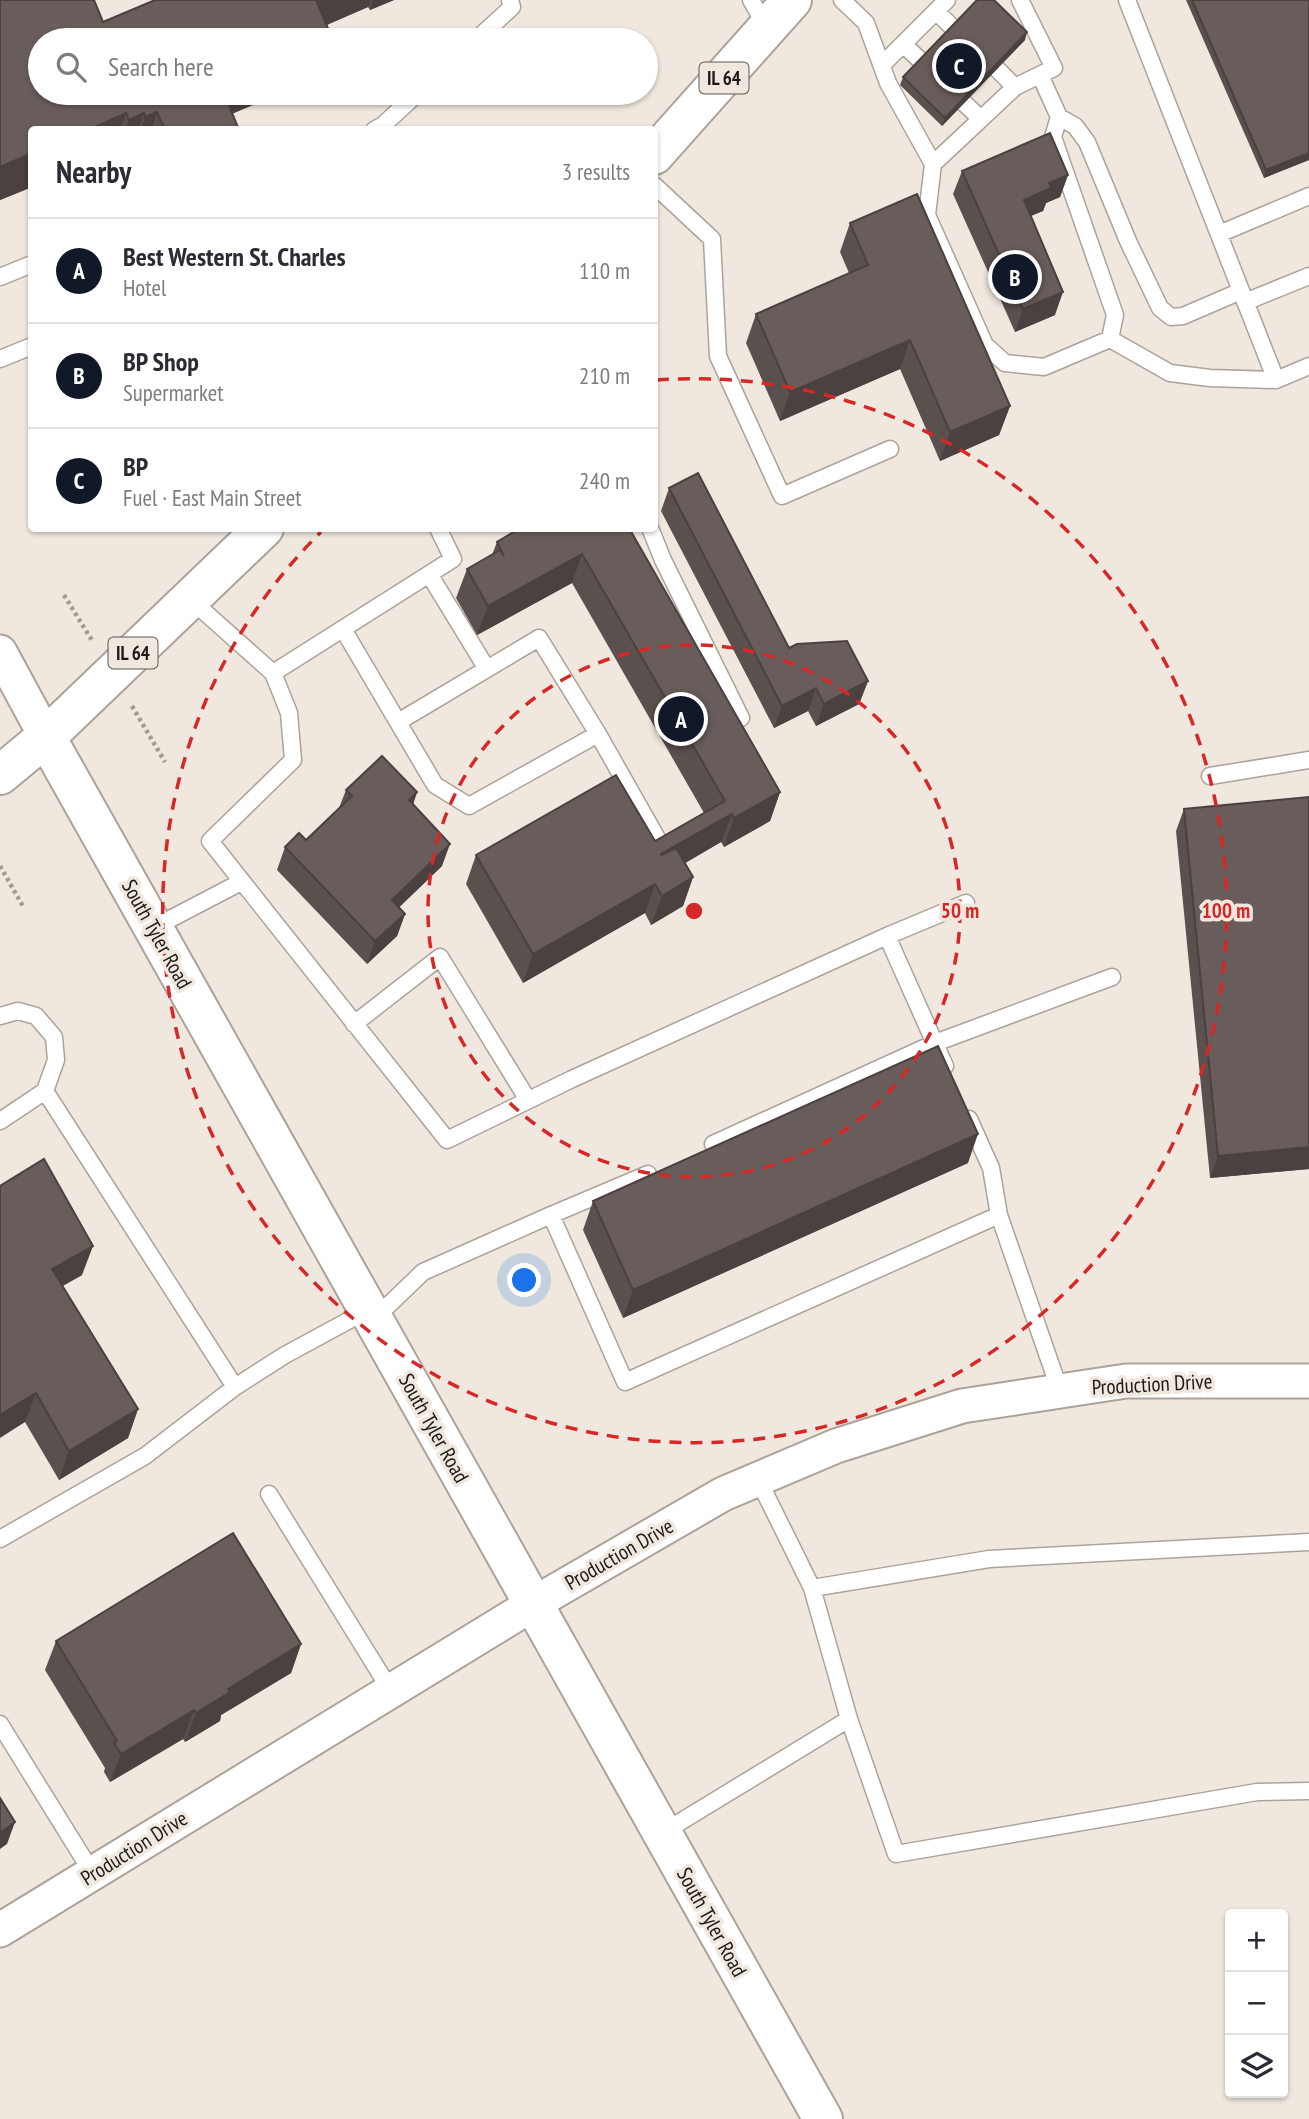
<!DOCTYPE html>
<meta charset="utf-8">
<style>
:root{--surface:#fff;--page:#f7f7f7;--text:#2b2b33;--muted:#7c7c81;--line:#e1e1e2;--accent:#111827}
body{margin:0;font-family:"PT Sans Narrow",sans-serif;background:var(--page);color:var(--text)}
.controls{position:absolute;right:21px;bottom:21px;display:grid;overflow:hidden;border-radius:7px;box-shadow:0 2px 5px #0004}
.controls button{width:63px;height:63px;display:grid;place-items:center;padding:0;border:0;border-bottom:2px solid var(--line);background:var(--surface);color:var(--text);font:35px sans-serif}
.you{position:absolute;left:525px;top:1281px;width:24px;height:24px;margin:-18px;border:5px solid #fff;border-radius:50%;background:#1a73e8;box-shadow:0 0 0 10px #1a73e833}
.badge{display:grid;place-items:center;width:46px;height:46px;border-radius:50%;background:var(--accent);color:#fff;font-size:23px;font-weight:700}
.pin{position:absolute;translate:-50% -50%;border:4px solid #fff;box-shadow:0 2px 7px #0006}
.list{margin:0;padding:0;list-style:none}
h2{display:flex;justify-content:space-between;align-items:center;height:91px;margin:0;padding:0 28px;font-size:30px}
h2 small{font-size:23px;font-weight:400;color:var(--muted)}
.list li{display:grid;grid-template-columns:46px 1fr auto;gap:21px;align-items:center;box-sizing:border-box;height:105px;padding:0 28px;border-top:2px solid var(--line)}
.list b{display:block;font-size:26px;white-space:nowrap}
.list p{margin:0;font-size:23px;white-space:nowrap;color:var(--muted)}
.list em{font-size:23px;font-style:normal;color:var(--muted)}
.icon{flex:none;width:38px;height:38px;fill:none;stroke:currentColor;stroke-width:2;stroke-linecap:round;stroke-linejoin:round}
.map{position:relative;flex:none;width:1309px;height:2119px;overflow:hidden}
.search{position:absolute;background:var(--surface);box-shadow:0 2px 5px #0004;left:28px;top:28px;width:630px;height:77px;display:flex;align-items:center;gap:18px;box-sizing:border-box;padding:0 24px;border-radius:38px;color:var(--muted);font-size:26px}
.panel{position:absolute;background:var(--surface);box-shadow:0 2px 5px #0004;left:28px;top:126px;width:630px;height:406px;border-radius:7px}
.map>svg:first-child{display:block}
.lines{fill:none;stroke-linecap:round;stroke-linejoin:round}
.lane-casing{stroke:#aba39a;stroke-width:19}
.street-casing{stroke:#aba39a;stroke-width:37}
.secondary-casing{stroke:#aba39a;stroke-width:42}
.primary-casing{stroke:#aba39a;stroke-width:42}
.path{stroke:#a19b94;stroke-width:4.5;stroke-dasharray:3.5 3.5;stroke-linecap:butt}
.lane{stroke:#fff;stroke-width:16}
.street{stroke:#fff;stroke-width:33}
.secondary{stroke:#fff;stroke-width:38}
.primary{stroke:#fff;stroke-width:38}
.wall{fill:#5a504e}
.shaded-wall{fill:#4a4140}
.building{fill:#695d5b;stroke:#4a4140;stroke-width:2}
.ring{fill:none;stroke:#d62828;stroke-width:3.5;stroke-dasharray:12 9}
.labels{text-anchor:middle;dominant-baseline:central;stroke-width:7;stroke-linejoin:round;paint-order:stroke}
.shield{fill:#f0e8de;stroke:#5c5752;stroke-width:2}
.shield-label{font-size:19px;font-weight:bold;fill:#1c1916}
.street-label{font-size:21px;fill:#1c1916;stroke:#f0e8de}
.centre{fill:#d62828;stroke:#f0e8de;stroke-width:3.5}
.ring-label{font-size:21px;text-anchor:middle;font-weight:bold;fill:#d62828;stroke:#f0e8de;stroke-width:7;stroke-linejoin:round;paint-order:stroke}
</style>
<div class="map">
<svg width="1309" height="2119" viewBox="0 0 1309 2119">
<rect width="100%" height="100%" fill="#f0e8de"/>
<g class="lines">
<g class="lane-casing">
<path id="lane" d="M751,0L767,28
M842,0L866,23L888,83L933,164L1015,87L1054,68L1020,0
M1127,0L1276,380L1309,366
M936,11L954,29
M476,40L512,7L510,0
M903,44L922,62
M882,65L947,0
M997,69L1015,87
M964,103L981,119
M1059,117L1075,126L1087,142L1128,241L1160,308L1171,317L1183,316L1241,291
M374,130L383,125L418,93
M933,164L927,215L985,345L1005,363L1044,367L1110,339L1115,315L1053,137L1059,117L1040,75
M654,185L712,239L718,356L782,496L890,449
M1219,234L1309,196
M0,277L32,264
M1245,302L1309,276
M1110,339L1170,373L1210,378L1276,380
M0,359L32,346
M650,528L663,560L741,718
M429,574L487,669
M190,599L273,673L289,713L293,760L210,841L447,1140L572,1079L887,936L945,1066
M343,629L435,785L469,806L598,734L658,840
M273,673L453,559L438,528
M398,722L539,638L598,734
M1210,776L1309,760
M153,928L241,882
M887,936L966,903
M0,1016L18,1011L36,1016L54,1037L56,1060L45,1091
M354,1024L440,957L528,1100
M0,1121L45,1091L235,1387L285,1355L368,1310
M713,1144L935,1043L1112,977
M551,1215L648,1174
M999,1215L1060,1391
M373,1320L423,1272L551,1215L625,1382L999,1215L991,1168L969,1119
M269,1494L391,1691
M0,1539L145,1456L235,1387
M812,1588L989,1559L1309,1542
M849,1719L896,1854L1257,1792L1309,1791
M0,1724L93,1874
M662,1833L849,1719L812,1588L758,1479"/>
</g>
<g class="street-casing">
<path id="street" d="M0,652L46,737
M0,1930L533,1604L723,1494L836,1446L962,1406L1126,1381H1309"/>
</g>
<g class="secondary-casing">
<path id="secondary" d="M46,737L823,2119"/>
</g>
<g class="primary-casing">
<path id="primary" d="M654,155L792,0
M0,775L46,737L264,528"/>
</g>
<path class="path" d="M64,595L93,642
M132,706L165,762
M0,866L24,908"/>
<use href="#lane" class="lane"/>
<use href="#street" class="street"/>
<use href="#secondary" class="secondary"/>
<use href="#primary" class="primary"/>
</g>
<path class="wall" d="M0,0H94L103,22L155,0H394L370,10L368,7L327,25L332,38V40H40V93H281L232,113L239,130H32V187L0,200Z
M1186,0H1309V160L1264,178Z
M1025,40L942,126L900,85L903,77Z
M962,171L1068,175L1060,197L1046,203L1043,211L1031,216L1055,315L1015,332L953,194Z
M850,223L1010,406L999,435L940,461L900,369L780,421L746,343L756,314L849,273L840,252Z
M669,488L789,648L868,681L859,704L816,726L808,711L774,728L661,511Z
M629,528L780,792L770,821L724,847L721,842L685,863L693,877L683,906L651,925L645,913L523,983L466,884L476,855L655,841L704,813L572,583L477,635L456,598L467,569L492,555L497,542Z
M346,790L417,792L413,805L442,866L399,907L405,914L397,936L367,964L277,870L285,847L306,840L339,808Z
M1184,809L1309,1169L1210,1178L1176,831Z
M968,1163L623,1318L583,1230L593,1201Z
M0,1186L82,1275L62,1286L138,1409L128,1438L59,1480L25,1422Z
M56,1641L301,1644L291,1673L221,1715L220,1721L185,1742L183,1739L110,1782L104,1772L105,1768L45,1670Z"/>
<path class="shaded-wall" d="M316,0H371L368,7L314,30Z
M373,0H394L370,10Z
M1027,32L1025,40L942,126L945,118Z
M218,93H281L206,125Z
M157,112L151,130H141L145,117Z
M126,113L120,130H88Z
M144,113L138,130H125L129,120Z
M32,153V187L0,200V167Z
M1309,153V160L1264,178L1266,170Z
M1068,175L1060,197L1046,203L1043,211L1015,222L1024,200L1049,183Z
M1063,292L1055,315L1015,332L1023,309Z
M910,340L900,369L780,421L790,392Z
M1010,406L999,435L940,461L950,432Z
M582,554L572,583L477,635L488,606Z
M868,681L859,704L816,726L824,704Z
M816,688L808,711L774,728L782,706Z
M417,792L409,815V800Z
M780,792L770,821L724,847L734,818Z
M732,814L721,842L651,883L661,854Z
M450,844L442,866L384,922L392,900Z
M693,877L683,906L651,925L662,896Z
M655,884L645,913L523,983L533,954Z
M405,914L397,936L367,964L375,941Z
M978,1134L968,1163L623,1318L633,1290Z
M1309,1147V1169L1210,1178L1218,1156Z
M93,1246L82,1275L42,1298L52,1269Z
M36,1393L25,1422L0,1438V1415Z
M138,1409L128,1438L59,1480L69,1451Z
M301,1644L291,1673L221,1715L220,1721L185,1742L196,1713L228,1689Z
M194,1710L183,1739L110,1782L121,1754Z
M15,1822L7,1844L0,1849V1833Z"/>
<path class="building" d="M0,0H94L103,22L155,0H316L332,38L326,40H40V93H224L239,130H165L157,112L145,117L144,113L129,120L126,113L88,130H32V153L0,167Z
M977,0H994L1027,32L945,118L903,77Z
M1192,0H1309V153L1266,170Z
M1050,133L1068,175L1049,183L1051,188L1024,200L1063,292L1023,309L962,171Z
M917,194L1010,406L950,432L910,340L790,392L756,314L868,265L850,223Z
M698,473L789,648L797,644L847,641L868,681L824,704L816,688L782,706L669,488Z
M520,528H629L780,792L734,818L732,814L661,854L662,855L676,848L693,877L662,896L655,884L533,954L476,855L616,775L655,841L725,801L582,554L488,606L467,569L500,550L504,556L497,542Z
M382,756L417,792L409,800L450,844L392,900L405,914L375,941L285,847L299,833L306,840L352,796L346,790Z
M1309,797V1147L1218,1156L1184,809Z
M938,1046L978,1134L633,1290L593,1201Z
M44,1159L93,1246L52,1269L138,1409L69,1451L36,1393L0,1415V1186Z
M233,1533L301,1644L228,1689L230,1692L196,1713L194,1710L121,1754L114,1743L117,1741L56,1641Z
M0,1798L15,1822L0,1833Z"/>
<g class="ring">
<circle cx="694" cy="911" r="266"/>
<path d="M657 380A532 532 0 1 1 321 532"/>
</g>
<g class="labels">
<g class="shield">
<rect x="699.5" y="62.5" width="49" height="31" rx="5"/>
<rect x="108.5" y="637.5" width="49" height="31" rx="5"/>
</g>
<g class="shield-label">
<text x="724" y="78">IL 64</text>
<text x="133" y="653">IL 64</text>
</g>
<g class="street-label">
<text transform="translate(157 934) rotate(61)">South Tyler Road</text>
<text transform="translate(1152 1384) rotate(-3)">Production Drive</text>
<text transform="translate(434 1428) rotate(61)">South Tyler Road</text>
<text transform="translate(619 1554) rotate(-30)">Production Drive</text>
<text transform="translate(134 1848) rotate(-32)">Production Drive</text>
<text transform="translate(712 1922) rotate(61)">South Tyler Road</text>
</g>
</g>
<circle cx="694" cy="911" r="10" class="centre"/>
<g class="ring-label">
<text x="960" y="918">50 m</text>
<text x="1226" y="918">100 m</text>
</g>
</svg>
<div class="controls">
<button>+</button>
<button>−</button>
<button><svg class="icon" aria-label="layers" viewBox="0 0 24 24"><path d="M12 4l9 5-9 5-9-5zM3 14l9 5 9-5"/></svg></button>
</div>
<div class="you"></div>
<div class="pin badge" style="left:681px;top:719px">A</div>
<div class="pin badge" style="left:1015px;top:277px">B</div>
<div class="pin badge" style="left:959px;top:66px">C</div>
<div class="search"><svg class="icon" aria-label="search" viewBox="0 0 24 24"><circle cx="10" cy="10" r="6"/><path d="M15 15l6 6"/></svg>Search here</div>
<section class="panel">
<h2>Nearby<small>3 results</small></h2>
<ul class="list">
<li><span class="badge">A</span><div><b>Best Western St. Charles</b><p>Hotel</p></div><em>110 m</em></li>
<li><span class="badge">B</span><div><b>BP Shop</b><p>Supermarket</p></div><em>210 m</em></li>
<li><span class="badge">C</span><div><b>BP</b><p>Fuel · East Main Street</p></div><em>240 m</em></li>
</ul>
</section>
</div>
